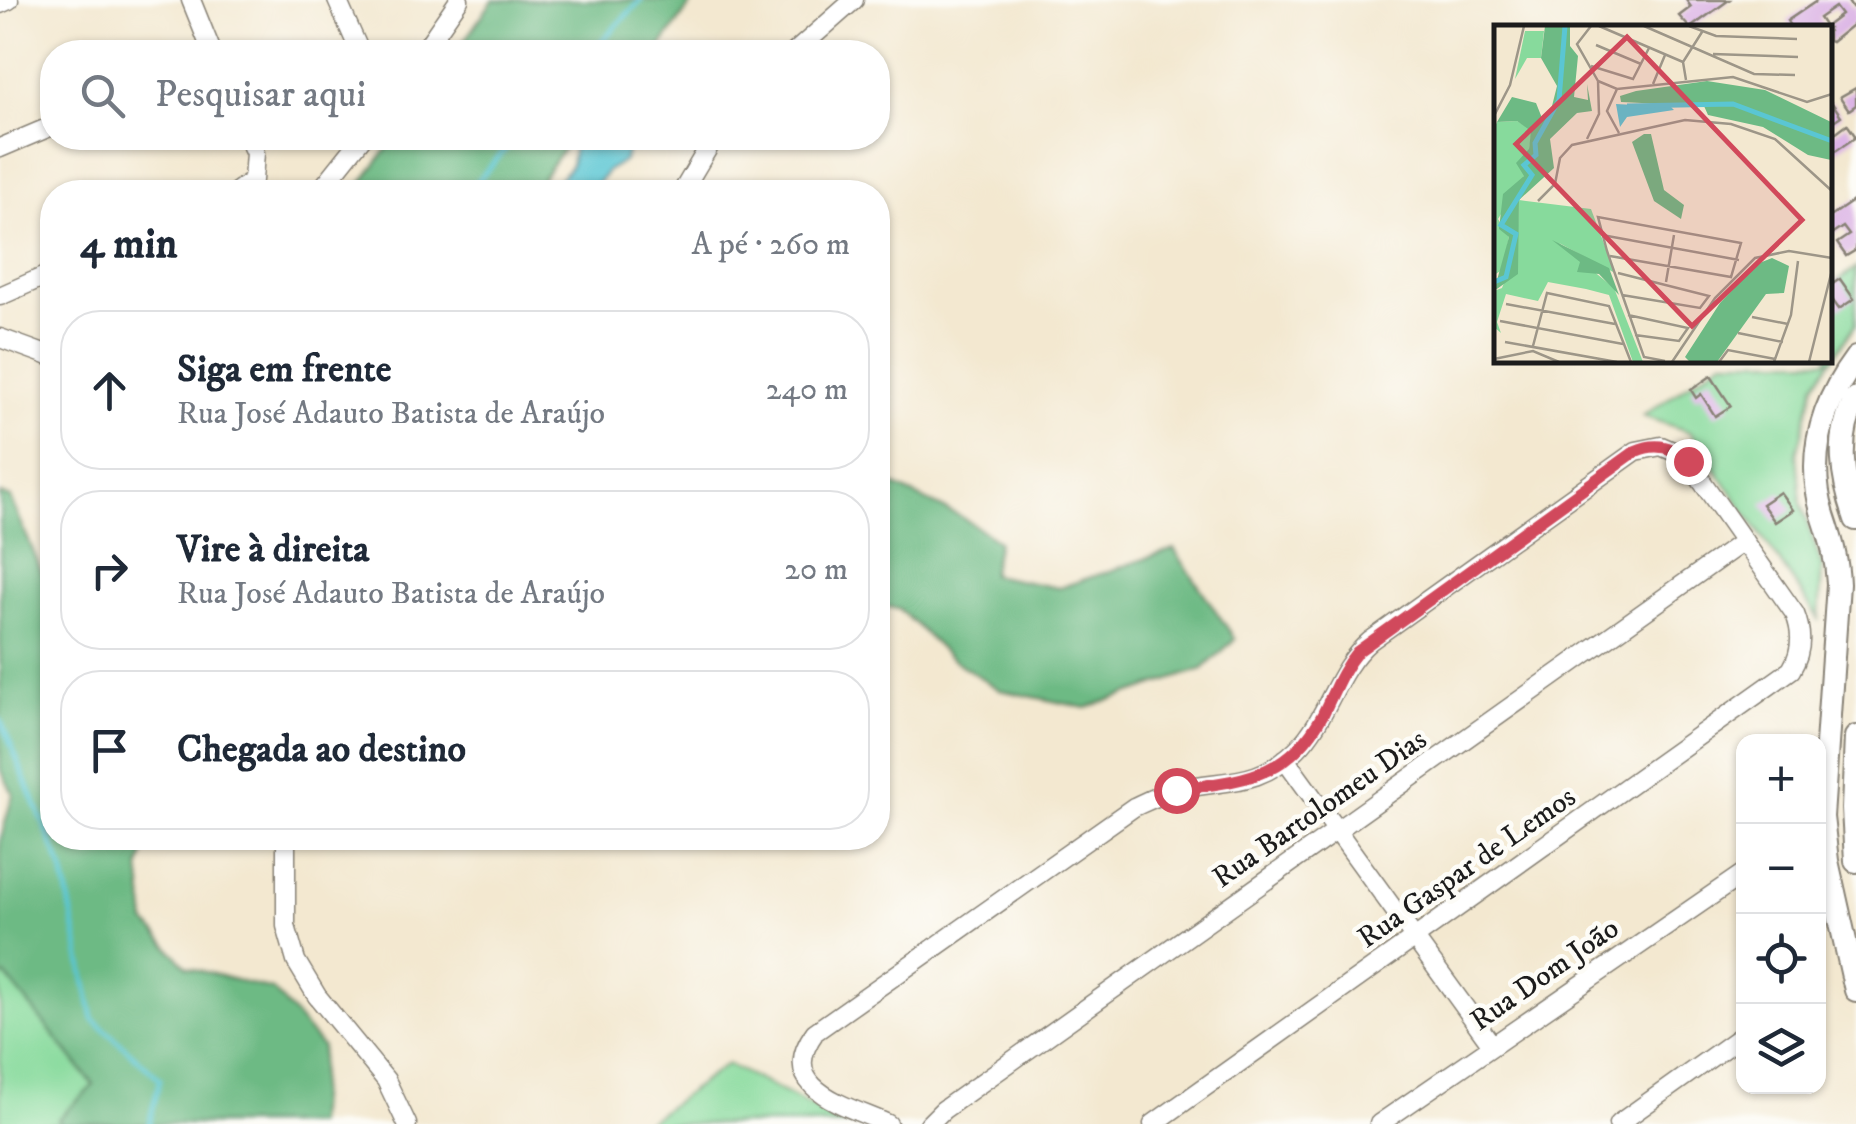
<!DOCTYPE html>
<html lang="pt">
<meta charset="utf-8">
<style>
:root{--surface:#fff;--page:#f6f6f7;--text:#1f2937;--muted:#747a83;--line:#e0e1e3}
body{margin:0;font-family:"IM FELL DW Pica",serif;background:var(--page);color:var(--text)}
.controls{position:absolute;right:30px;bottom:30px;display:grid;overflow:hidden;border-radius:20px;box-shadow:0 2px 8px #0004}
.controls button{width:90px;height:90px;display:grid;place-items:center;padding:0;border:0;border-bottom:2px solid var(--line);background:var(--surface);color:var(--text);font:50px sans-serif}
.stop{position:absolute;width:30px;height:30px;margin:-22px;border:8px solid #d1495b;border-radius:50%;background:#fff}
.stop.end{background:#d1495b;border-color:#fff;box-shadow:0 2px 10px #0008}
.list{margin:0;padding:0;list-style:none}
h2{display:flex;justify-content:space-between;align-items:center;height:130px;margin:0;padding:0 40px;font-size:42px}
h2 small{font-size:32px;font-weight:400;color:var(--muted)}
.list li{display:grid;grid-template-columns:65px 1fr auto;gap:30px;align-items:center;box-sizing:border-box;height:160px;margin:0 20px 20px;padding:0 20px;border:2px solid var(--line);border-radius:40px}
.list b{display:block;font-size:38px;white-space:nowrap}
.list p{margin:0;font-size:32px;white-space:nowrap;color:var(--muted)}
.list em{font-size:32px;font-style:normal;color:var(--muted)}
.icon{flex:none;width:55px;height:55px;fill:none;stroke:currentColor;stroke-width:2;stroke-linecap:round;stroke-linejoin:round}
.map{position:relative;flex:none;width:1856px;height:1124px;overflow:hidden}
.search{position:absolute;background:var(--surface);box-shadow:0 2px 8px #0004;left:40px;top:40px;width:850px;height:110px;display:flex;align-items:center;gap:25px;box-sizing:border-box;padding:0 35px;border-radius:40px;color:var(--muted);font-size:38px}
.panel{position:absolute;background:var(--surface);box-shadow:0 2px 8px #0004;left:40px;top:180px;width:850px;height:670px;border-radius:40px}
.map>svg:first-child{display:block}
.green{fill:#87da9c;stroke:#527b5c;stroke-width:2.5}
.forest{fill:#6dba84;stroke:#446b50;stroke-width:2.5}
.water{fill:#5ac6d3;stroke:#3b7178;stroke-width:2.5}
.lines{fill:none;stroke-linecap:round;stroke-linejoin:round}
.stream{stroke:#5ac6d3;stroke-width:5}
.building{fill:#dbb3e5;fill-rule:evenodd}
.minor-casing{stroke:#888276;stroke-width:21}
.major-casing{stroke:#888276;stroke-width:26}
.minor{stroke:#fff;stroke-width:18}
.major{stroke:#fff;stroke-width:22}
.route{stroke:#d1495b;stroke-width:12}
.labels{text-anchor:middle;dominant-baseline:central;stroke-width:9;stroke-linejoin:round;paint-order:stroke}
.street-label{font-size:30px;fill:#1c1c1c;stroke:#fdfcf7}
.inset-river{fill:none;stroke:#5ac6d3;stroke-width:5}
.inset-road{fill:none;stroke:#9d9688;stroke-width:2.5}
.view{fill:#d1495b;fill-opacity:0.15;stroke:#d1495b;stroke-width:5}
.inset-edge{fill:none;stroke:#1c1c1c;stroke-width:5}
</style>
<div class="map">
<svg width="1856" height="1124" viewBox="0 0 1856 1124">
<rect width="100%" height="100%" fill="#fdfcf7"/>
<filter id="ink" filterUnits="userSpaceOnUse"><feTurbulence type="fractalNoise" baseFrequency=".01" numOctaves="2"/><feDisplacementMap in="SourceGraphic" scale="20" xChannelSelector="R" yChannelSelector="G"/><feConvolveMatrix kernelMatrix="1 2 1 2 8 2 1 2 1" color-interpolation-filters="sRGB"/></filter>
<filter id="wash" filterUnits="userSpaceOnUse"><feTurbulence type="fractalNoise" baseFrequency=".0048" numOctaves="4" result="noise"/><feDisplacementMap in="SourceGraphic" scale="40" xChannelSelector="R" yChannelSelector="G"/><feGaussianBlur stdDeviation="2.25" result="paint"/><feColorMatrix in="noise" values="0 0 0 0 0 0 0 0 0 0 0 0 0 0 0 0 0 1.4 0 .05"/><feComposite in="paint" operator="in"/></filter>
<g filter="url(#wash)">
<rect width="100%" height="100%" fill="#f3e8d0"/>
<path class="green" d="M1856,268V324L1815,384L1797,453L1801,503L1822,566L1819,619L1690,432L1643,416L1723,360H1828L1829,287Z
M6,975L94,1086L59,1119L62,1124H0V976Z
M727,1064L847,1124H644Z"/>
<path class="forest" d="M493,0H694L657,52H456Z
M395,138H571L532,192H355Z
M878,478L962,517L998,541L991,575L1059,588L1174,549L1235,639L1203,669L1086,708L1000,690L949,657L899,609L878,605Z
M0,494L11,498L46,582L52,584V838H149L140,867L146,922L187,967L273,990L322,1047L316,1124H62L58,1119L94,1085L6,976H0V841L13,794L0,768Z"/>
<path class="water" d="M578,138H630L625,160L607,171L591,192H548L571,165L574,145Z"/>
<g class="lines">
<path class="stream" d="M591,52L641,0
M468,192L515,138
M0,719L63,870L93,1019L160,1079L149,1124"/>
</g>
<g id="blocks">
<path class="building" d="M1686,0H1729L1690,28L1679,16L1691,7Z
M1818,0H1847L1852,8L1856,5V22L1831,42L1828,41V28H1791L1787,21ZM1835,7L1841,15L1825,27L1819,18Z
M1856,88V105L1849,110L1840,97Z
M1832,103L1841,116L1829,124L1835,133L1847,124L1856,137L1828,156V105Z
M1856,199V250L1846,256L1837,243L1849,235L1843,227L1831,235L1828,218Z
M1840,279L1854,299L1839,309L1828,294V287Z
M1711,376L1731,406L1715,416L1701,394L1696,398L1691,390Z
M1780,492L1793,510L1775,522L1762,504Z"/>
</g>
</g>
<g filter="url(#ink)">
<use href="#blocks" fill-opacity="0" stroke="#888276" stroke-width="2.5"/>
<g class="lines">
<g class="minor-casing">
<path id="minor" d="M191,0L212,52
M337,0L360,52
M0,4L9,0
M423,52L459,0
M795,52L854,0
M0,148L52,126
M236,192L253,180L255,153L248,138
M319,192L362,138
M682,192L714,138
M0,296L52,273
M0,338L52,357
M1285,759L1492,1045
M286,838V926L296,961L317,996L386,1080L407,1124
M888,1124C846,1105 774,1089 815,1032L1134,807C1147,801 1161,794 1176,790C1225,778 1256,789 1297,749C1329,717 1335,671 1370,641L1636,451L1661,446L1684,456L1795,614C1803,634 1802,652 1791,670L1153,1124
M929,1124L943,1110L1744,541
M1379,1124L1744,873
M1618,1124L1744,1034"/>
</g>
<g class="major-casing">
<path id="major" d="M1856,358C1821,405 1806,457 1823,515C1831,539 1837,558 1838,584L1822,817L1827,861L1856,990
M1856,399C1835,438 1842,479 1856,519
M1856,737L1853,809L1856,861"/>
</g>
<use href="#minor" class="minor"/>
<use href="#major" class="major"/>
</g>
</g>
<g class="lines" filter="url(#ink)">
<path class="route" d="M1176,790C1239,780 1288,780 1323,714C1334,692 1341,671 1357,652L1636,451C1656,442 1673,446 1688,461"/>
</g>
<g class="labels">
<g class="street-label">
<text transform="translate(1320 809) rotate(-35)">Rua Bartolomeu Dias</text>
<text transform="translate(1467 868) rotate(-35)">Rua Gaspar de Lemos</text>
<text transform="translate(1545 975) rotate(-35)">Rua Dom João</text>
</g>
</g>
<g transform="translate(1494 25)">
<rect width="338" height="338" fill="#f3e8d0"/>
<path d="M31,6H50L47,33H33L21,54ZM23,96L38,105L35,125L30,151L4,194L15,212L8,245L0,250V104L3,97ZM25,175L97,184L121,248L65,218L120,263L149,337H139L115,270L92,264L54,257L44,276L12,269L3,297L7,308L0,302V266L8,263L23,225Z" fill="#87da9c"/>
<path d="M51,1H76V21L84,31L80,72L94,75L93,59L98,86L83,88L56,114L60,143L25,175L24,249L0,266L15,212L5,204L9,169L30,151L22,138L35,124L37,106L23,96L3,97L18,72L42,78L48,93L56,89L63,61L47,33ZM213,56L271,65L337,97V135L314,130L269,102L214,90L210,81L127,77L126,71L142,66ZM150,109H157L170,165L190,180L187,194L160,176L138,117ZM58,215L115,243L125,270L105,249L83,247L86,237ZM278,233L295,241L290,268L272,269L223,337H196L191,332L226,278L263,239Z" fill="#6dba84"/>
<path d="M122,79L177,82L180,85L133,92L126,102Z" fill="#5ac6d3"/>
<path class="inset-river" d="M133,81L239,79L338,116M0,257L12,252L22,209L7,200L38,150L30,140L42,130L41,118L65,75L71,1"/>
<path class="inset-road" d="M105,1L189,37M150,1L260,49L301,50M195,1L222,11L303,14M102,20L147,39M219,29L304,32M97,41L139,54L155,23M192,55L189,37L208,7M104,56L123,64L239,52L313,77L338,69M159,59L171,30M123,64L113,86L125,108M0,91L16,60L30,1M93,114L105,89L104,56L83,19L97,1M44,176L61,159L66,133L78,120L191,95L237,99L281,114L338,166M108,210L245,235M116,231L237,252L247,218L104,192L113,226L150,332L171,336M124,248L215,271L206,283L128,270M172,257L180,210M12,279L121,299M134,290L194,303L185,316L141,310M258,292L294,299M6,296L129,319M244,308L289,317M11,317L123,337M39,321L53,268L115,281L137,337M0,334L39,326L65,337M178,337L221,273L261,233L295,226L338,233M225,337L234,325L281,334M280,337L297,290L304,236M315,337L338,245"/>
<path class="view" d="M133,12L308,195L198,301L22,119Z"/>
<rect width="338" height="338" class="inset-edge"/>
</g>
</svg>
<div class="controls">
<button>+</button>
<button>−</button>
<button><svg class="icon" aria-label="locate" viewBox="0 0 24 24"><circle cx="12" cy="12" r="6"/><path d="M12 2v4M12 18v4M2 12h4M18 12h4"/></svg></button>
<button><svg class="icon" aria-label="layers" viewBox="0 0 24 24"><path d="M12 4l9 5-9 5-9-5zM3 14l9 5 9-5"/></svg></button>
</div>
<div class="stop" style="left:1176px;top:790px"></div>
<div class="stop end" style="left:1688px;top:461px"></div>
<div class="search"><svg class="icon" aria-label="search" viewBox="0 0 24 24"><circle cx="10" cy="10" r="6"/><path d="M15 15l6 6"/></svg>Pesquisar aqui</div>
<section class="panel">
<h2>4 min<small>A pé · 260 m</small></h2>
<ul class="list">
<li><svg class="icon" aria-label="ahead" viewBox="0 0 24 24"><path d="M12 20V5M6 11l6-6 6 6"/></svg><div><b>Siga em frente</b><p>Rua José Adauto Batista de Araújo</p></div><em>240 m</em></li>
<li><svg class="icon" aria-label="right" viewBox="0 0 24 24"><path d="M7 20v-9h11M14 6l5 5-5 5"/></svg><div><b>Vire à direita</b><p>Rua José Adauto Batista de Araújo</p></div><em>20 m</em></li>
<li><svg class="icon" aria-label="arrive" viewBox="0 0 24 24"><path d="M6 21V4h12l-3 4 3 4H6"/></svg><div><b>Chegada ao destino</b></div></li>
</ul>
</section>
</div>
